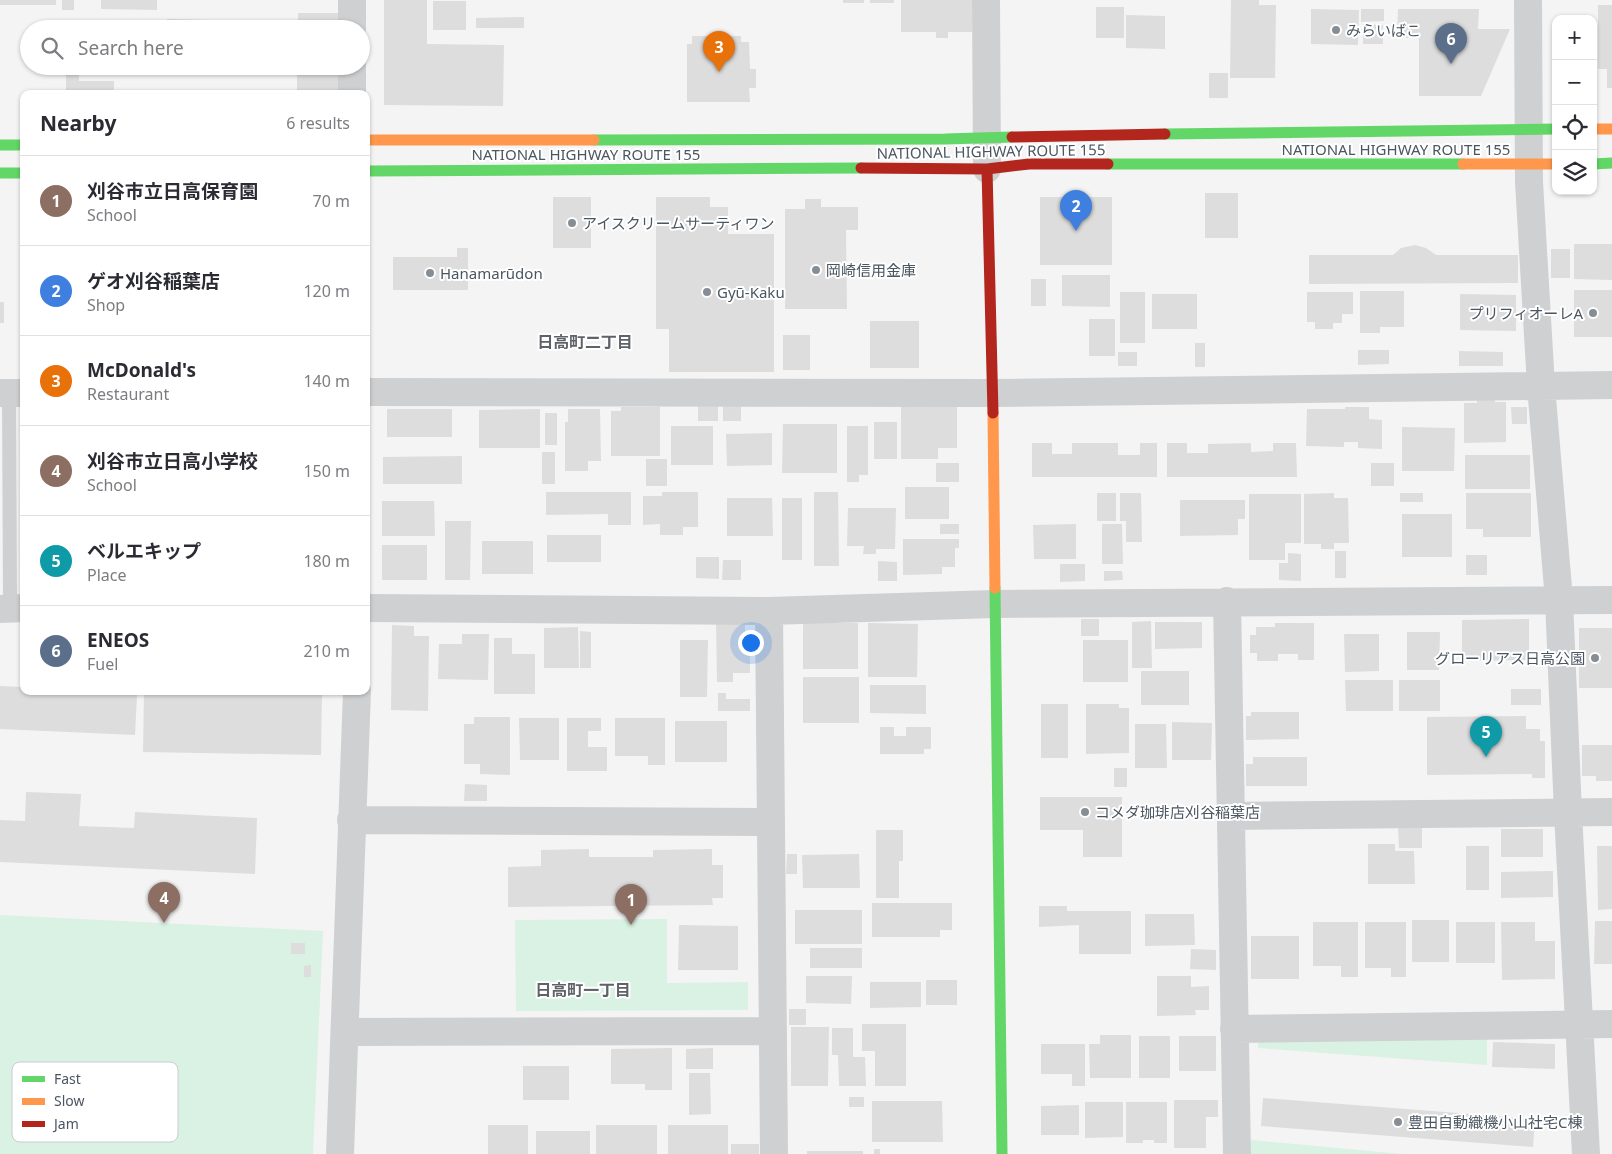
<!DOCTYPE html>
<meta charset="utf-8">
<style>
:root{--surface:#fff;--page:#f7f7f7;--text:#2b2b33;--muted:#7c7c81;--line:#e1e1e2;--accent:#0f766e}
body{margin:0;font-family:"Noto Sans","Noto Sans JP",sans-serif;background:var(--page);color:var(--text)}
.controls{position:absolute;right:15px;top:15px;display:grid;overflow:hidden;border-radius:10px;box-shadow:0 1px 4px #0004}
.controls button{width:45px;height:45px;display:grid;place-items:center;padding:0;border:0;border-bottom:1px solid var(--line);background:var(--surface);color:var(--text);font:25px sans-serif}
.you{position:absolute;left:750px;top:642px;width:18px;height:18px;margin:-12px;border:4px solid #fff;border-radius:50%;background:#1a73e8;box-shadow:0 0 0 8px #1a73e833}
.badge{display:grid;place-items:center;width:32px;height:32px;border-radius:50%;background:var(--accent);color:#fff;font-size:16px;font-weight:700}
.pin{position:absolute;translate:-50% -41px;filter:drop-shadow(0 1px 2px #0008)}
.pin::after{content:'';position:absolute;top:26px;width:18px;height:15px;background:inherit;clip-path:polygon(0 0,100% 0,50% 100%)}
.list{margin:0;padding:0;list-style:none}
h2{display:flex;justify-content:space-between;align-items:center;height:65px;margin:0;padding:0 20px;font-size:21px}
h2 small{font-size:16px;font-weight:400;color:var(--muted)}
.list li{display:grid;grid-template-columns:32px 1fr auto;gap:15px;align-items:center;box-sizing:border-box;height:90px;padding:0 20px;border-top:1px solid var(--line)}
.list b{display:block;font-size:19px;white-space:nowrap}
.list p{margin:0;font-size:16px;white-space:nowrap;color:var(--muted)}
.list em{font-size:16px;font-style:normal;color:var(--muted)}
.icon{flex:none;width:28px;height:28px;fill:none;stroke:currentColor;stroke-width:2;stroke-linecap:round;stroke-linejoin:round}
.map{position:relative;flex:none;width:1612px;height:1154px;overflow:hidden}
.search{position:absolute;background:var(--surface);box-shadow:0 1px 4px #0004;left:20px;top:20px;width:350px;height:55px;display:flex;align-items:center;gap:12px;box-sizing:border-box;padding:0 18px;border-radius:28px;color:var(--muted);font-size:19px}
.panel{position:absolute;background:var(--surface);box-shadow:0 1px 4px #0004;left:20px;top:90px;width:350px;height:605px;border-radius:10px}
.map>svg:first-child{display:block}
.green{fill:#d9f2e3}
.building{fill:#ddddde}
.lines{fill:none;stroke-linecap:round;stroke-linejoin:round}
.lane{stroke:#ced0d2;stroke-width:14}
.street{stroke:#ced0d2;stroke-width:28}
.fast{stroke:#63d668;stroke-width:11}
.slow{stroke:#ff974d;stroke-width:11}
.jam{stroke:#b3261e;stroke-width:11}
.poi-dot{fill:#868d94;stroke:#fff;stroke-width:2}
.labels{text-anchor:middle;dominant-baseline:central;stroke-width:4;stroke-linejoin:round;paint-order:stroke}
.poi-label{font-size:15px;fill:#4a5661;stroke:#fff;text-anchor:start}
.street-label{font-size:15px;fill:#4a5661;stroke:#fff}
.neighbourhood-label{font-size:16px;font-weight:bold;fill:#5f6368;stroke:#fff}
.key{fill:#fff;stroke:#c9ccd0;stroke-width:1}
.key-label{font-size:14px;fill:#4a5661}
</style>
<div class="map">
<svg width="1612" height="1154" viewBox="0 0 1612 1154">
<rect width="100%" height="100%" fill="#f4f4f4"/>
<path class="green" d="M0,915L323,931L313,1154H0Z
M667,919V983L748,982V1010L516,1011L515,920Z
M1487,1039V1065L1258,1048V1040Z
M1251,1140L1402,1154H1251Z"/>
<path class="building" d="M0,0H56V5H0Z
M62,0H74V10H62Z
M101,0H157V10L101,9Z
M384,0H427V44L504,45L503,106L384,105Z
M843,0H864V3H843Z
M870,0H894V3H870Z
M901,0H972V32H948V38H936V32H901Z
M1231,0H1259V5H1276L1275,78H1230Z
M433,1H466V30H433Z
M1598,5H1612V88H1607V69H1598Z
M1096,7H1124V38H1096Z
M1311,9L1359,10L1358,45L1311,44Z
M1361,9H1384V21L1361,22Z
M1398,9H1479L1478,29H1510L1481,96H1419V38H1397Z
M298,13H348V26H298Z
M1126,15L1165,16V49L1126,48Z
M524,17V28H476V18Z
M167,19L213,20L212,29H167Z
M66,23H111V29H66Z
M1363,24L1383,25V44H1363Z
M692,36H741V42H749L750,69H756V88H749L750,102H687V44H692Z
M297,66H348V94H297Z
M66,69H79V81H114V94H66Z
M1209,73H1228V98H1209Z
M1205,193H1238V238H1205Z
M553,197H591V248H553Z
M656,197H710V207H728V234H774V372H669V329H656Z
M1040,197H1112V265H1040Z
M805,199H821V207H858V230H846L847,309H785V209H805Z
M21,224H24V283H21Z
M1574,244H1612V280L1574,279Z
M1415,245L1426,248L1436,255H1518V283L1309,284V255H1393L1401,248Z
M457,248H468V290H393V257H457Z
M1551,249H1570V278H1551Z
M1062,275H1110V307L1062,306Z
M1031,279H1046V306H1031Z
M1574,290H1612V337H1574Z
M1360,291H1404V327H1380V333H1360Z
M1120,292H1145V343H1120Z
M1307,292H1353V314H1342V323H1333V329H1315V322H1307Z
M1152,294H1197V329H1152Z
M1460,294L1516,295V331L1460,330Z
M0,302H4V323H0Z
M1089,319H1115V356H1089Z
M870,321H919V368H870Z
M783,335H810V370H783Z
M1195,343H1205V367H1195Z
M1358,350H1389V364L1358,365Z
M1459,351L1503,352V366H1459Z
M1118,352H1137V366H1118Z
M1477,399H1495V402H1506V442L1464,443V403H1477Z
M957,402V448H938V459H901V403Z
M698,405H718V421H698Z
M723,406H741V421H723Z
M621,407H660V456H611V411H621Z
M1345,407H1369V419L1382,420V449L1358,448V442H1344V447L1306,446L1307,409H1345Z
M1511,407H1527V424H1512Z
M387,409H452V437H387Z
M540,409V448H479V410Z
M568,409H600L601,461H588V471H565V422H568Z
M545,413H557V445H545Z
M874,422H897V459H874Z
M783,424H837V473H782Z
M671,426H713V465H671Z
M847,426H868V475H859V482H847Z
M1402,427L1455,428L1454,471H1402Z
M772,433V465L727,466L726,434Z
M1032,443H1052V454H1072V443H1118V455H1140V443H1157V477H1032Z
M1167,443H1187V453H1208V444L1251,443V452L1273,451V443H1296L1297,477H1167Z
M542,452H555V484H542Z
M1465,455H1530V489H1465Z
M462,456V484H383V457Z
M646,459H667V486H646Z
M936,463H959V482H936Z
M1371,463H1394V486H1371Z
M905,487H949V519H905Z
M546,492H631V525H608V514L546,515Z
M662,492H698V527H683V535H660V524L643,525V496H662Z
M814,492H838L839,566H814Z
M1097,493H1116V521H1097Z
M1120,493H1141L1142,542H1126V521H1120Z
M1334,493V498H1348L1349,543H1334V549H1321V544H1304V494Z
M1400,493H1423V502H1400Z
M1466,493H1531V537H1483V529H1466Z
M1249,494H1301V543H1285V560H1249Z
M727,498H772L773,536H727Z
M782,498H802V560H782Z
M1180,500H1245V519H1238V535L1180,536Z
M382,501H434L435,536H382Z
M848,508H896L895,549H876V554H863L864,546H847Z
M1402,514H1452V557H1402Z
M445,521H471L470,580H445Z
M940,524H959V534H940Z
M1076,524V559H1034L1033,525Z
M1102,524H1122L1123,564H1102Z
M547,535H601V562H547Z
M903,539H959V548H955V567H942V574L903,575Z
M482,541H533V574H482Z
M382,545H427V580H382Z
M1335,551H1346V578H1335Z
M1288,553L1301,554V581L1279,580V563H1288Z
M1466,555H1487V575H1466Z
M696,557H719V579L696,578Z
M723,560H741V580H722Z
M878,561L897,562V581H878Z
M1060,564H1085V581L1060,582Z
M1104,571H1122L1123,580L1104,581Z
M1081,619H1099V636H1081Z
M1529,619V660L1462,661V620Z
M1151,621L1152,668H1132V622Z
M716,622H745V641H750V673H733V682H717Z
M1155,622H1202V648L1155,649Z
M803,623H858V669H803Z
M868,623L918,624L917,677H868Z
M1275,623H1314V660H1298V654H1278V661H1257V653H1250V635H1256V627H1275Z
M392,625L414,626V636H429L428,711L391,710Z
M578,627L579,668H544V628Z
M1579,628H1612V688H1579Z
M580,631L591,632V668H580Z
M1407,632H1440L1439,670H1407Z
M462,634H489L488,680L438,679L439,644H462Z
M1344,634H1379V671L1345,672Z
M494,638H512V654H535V694H494Z
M680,640H708L707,697H680Z
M1083,640H1128V682H1083Z
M1141,671H1189V705H1141Z
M803,677H859V723H803Z
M1345,680H1393V711H1346Z
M1399,680H1440V711H1399Z
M870,685H926V714L870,713Z
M0,686L24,687V691H101V693L137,695L135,735L0,729Z
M1511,689H1541V705H1511Z
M144,691H322L321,755L143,752Z
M718,693H726V699H750V711H718Z
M1041,704H1068V758H1041Z
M1086,704H1119V708H1129V753L1086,754Z
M1251,712H1299V739L1246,740V716H1251Z
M1526,716V729H1540V741H1545V778H1532V774L1427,775V717Z
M474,717H510V775L480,774V764H464V724H474Z
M519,718H559V760H520Z
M567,718H601V731H588V747H607V771H567Z
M615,718H665V765H648V756H615Z
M675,721H727V762H675Z
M1172,722L1212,723L1211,760H1172Z
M1135,724H1166L1167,768H1135Z
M880,727H894V736H906V727H931V749H924V754H880Z
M1582,745H1612V781H1596V776H1582Z
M1253,757H1307V786H1246V764H1253Z
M1114,768H1127V787H1114Z
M465,784L487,785V801H464Z
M26,792L81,794L79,826L134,828L135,812L257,818L255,874L0,862V820L25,821Z
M1040,797H1122V857H1083V830H1040Z
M1398,828H1422V848H1399Z
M1501,829H1543V857H1501Z
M876,830H903V861H899V898H876Z
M1368,844H1395V851H1414L1415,884H1368Z
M1466,846H1489V890H1466Z
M1597,846H1612V909L1598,910Z
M589,849V857H653V850L712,849V865H723V898H712L713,905L508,907V867L541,866V850Z
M787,854H797V874H786Z
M859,854L860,888H803L802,855Z
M1553,871V897L1501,898V872Z
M872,903H952V930H940V937H872Z
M1039,906H1067V911H1131V954H1079V925L1039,927Z
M795,910H862V944H795Z
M1145,914H1194L1195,945L1145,946Z
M1412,920H1449V962H1412Z
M1595,921H1612V964H1594Z
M1313,922H1358V977H1341V966H1313Z
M1365,922H1406V977H1391V968H1365Z
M1456,922H1495V963H1456Z
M1501,922H1535V941H1555V979L1502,980Z
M679,925L738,926V970H678Z
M1251,936H1299V979H1251Z
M291,943H305V954H291Z
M810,948H862V968H810Z
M1191,949L1216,950V970L1190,969Z
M311,965V977H304V966Z
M806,976H852L851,1004L806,1003Z
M1157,976H1191V987L1209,986V1010H1195L1196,1015L1157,1016Z
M926,980H957V1005H926Z
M870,982H921V1007L870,1008Z
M789,1009H806V1025H789Z
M862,1024H906V1086H875V1051H862Z
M791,1027H829L828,1086H791Z
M832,1028H853V1057H865L866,1086H839L838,1055H832Z
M1100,1035H1131V1078H1090L1089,1044H1100Z
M1139,1036H1170V1078H1139Z
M1179,1036H1216V1071H1179Z
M1493,1042L1555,1044V1069L1492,1067Z
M1041,1044H1085V1086H1072V1074H1041Z
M672,1048V1090H645V1084H611V1049Z
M713,1048V1069H686V1049Z
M523,1066H569V1100H523Z
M689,1073H710L711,1114L689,1115Z
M849,1097H864V1107H849Z
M1263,1098L1535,1119L1533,1147L1261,1126Z
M1174,1100H1218V1117H1206V1148H1174Z
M872,1101H942L943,1142H872Z
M1085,1102H1123V1137L1085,1138Z
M1126,1102H1167V1143H1154V1140H1143V1143H1126Z
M1079,1105V1135H1041V1106Z
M488,1125H528V1154H488Z
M596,1125H657V1154H596Z
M668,1125H728V1154H668Z
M536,1131H590V1154H536Z
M731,1144H759V1154H731Z
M874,1149H880V1154H874Z
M807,1151H863V1154H807Z"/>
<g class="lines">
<path class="lane" d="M9,393L10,608"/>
<path class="street" d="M352,0V29
M986,0L987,169
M1528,0L1529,182L1541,386L1559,600L1568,813L1586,1154
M352,66V94
M366,392L993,393L1612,385
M0,393H24
M1227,601L1237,1154
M366,608L769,611L995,604L1612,600
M0,609L24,608
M769,611L774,1154
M1231,816L1612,812
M351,820L770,822
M1234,1029L1612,1024
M345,1032L772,1031
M340,1154L357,691"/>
<path class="fast" d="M1165,134L1556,129
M594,140L945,139L1012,137
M0,145H24
M1108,164H1463
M1593,164L1612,163
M366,171L861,168
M0,173H24
M995,588L1002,1154"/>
<path class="slow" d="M1593,129H1612
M366,140H594
M1463,164H1556
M993,413L995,588"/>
<path class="jam" d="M1012,137L1165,134
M861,168L987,169L1029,164H1108
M987,169L993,413"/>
</g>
<g class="poi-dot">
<circle cx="1336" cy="30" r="5"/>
<circle cx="572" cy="223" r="5"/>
<circle cx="816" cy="270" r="5"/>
<circle cx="430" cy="273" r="5"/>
<circle cx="707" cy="292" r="5"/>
<circle cx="1593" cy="313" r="5"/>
<circle cx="1595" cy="658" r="5"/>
<circle cx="1085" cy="812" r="5"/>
<circle cx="1398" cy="1122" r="5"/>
</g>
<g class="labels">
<g class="poi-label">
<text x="1346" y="30">みらいばこ</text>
<text x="582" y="223">アイスクリームサーティワン</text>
<text x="826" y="270">岡崎信用金庫</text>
<text x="440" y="273">Hanamarūdon</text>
<text x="717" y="292">Gyū-Kaku</text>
<text x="1583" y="313" text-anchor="end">プリフィオーレA</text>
<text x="1585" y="658" text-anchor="end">グローリアス日高公園</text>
<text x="1095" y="812">コメダ珈琲店刈谷稲葉店</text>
<text x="1408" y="1122">豊田自動織機小山社宅C棟</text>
</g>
<g class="street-label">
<text x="1396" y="149">NATIONAL HIGHWAY ROUTE 155</text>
<text transform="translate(991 151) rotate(-1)">NATIONAL HIGHWAY ROUTE 155</text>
<text x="586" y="154">NATIONAL HIGHWAY ROUTE 155</text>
</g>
<g class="neighbourhood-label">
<text x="585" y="342">日高町二丁目</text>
<text x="583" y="990">日高町一丁目</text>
</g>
</g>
<rect x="12" y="1062" width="166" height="80" rx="8" class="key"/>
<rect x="22" y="1076" width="23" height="6" fill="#63d668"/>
<rect x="22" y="1098" width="23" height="7" fill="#ff974d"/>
<rect x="22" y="1121" width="23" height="6" fill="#b3261e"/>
<g class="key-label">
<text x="54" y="1084">Fast</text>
<text x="54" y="1106">Slow</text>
<text x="54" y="1129">Jam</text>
</g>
</svg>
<div class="controls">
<button>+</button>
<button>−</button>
<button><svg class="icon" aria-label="locate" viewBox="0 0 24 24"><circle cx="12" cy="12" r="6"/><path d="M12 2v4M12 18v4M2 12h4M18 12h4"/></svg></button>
<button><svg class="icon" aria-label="layers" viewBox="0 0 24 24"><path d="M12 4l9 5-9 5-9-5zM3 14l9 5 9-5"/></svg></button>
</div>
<div class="you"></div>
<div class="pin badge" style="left:631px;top:925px;background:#8d6e63">1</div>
<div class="pin badge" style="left:1076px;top:231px;background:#3f7fe0">2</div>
<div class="pin badge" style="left:719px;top:72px;background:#e8710a">3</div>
<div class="pin badge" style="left:164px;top:923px;background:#8d6e63">4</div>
<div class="pin badge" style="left:1486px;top:757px;background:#0f9aa8">5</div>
<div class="pin badge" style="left:1451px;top:64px;background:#5c6f8a">6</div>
<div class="search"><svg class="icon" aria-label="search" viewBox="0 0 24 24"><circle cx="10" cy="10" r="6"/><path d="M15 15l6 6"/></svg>Search here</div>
<section class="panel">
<h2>Nearby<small>6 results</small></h2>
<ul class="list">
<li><span class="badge" style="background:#8d6e63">1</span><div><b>刈谷市立日高保育園</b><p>School</p></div><em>70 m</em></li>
<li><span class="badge" style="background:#3f7fe0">2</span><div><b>ゲオ刈谷稲葉店</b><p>Shop</p></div><em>120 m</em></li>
<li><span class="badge" style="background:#e8710a">3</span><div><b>McDonald's</b><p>Restaurant</p></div><em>140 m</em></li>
<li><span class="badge" style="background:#8d6e63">4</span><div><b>刈谷市立日高小学校</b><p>School</p></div><em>150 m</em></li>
<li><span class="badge" style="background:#0f9aa8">5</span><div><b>ベルエキップ</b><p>Place</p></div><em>180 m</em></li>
<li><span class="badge" style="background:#5c6f8a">6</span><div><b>ENEOS</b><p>Fuel</p></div><em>210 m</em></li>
</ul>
</section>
</div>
